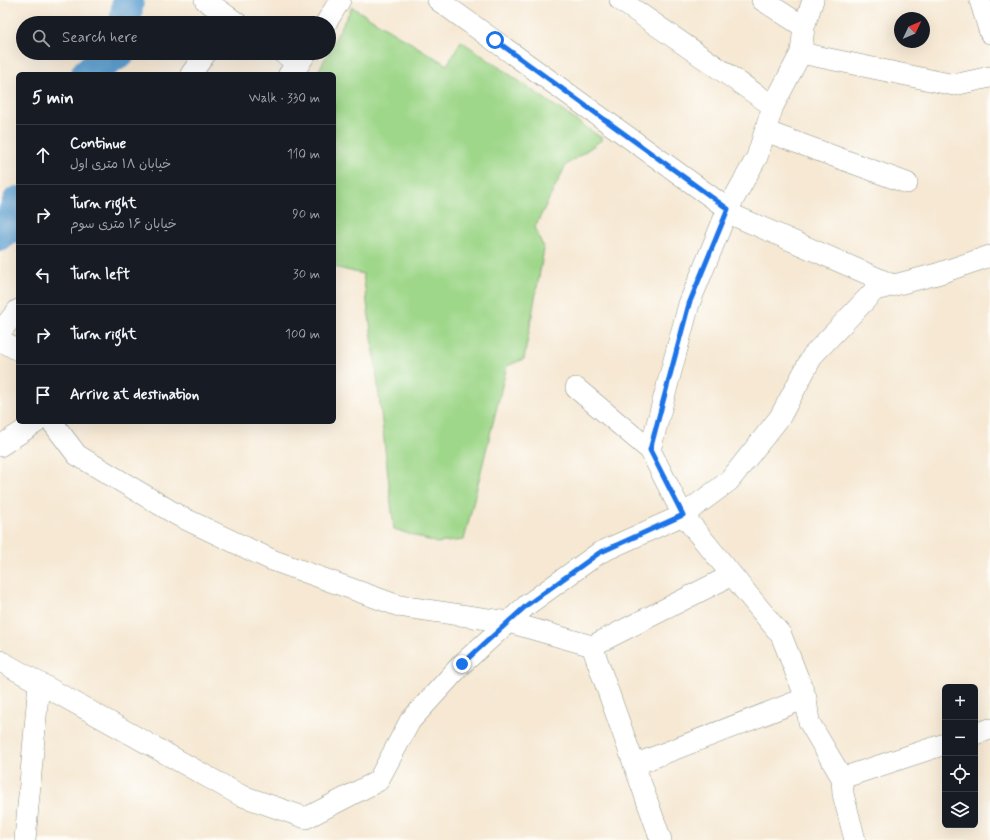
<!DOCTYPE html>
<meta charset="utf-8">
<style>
:root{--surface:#171b24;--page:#242831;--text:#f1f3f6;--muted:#9ea1a6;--line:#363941}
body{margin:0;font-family:Mynerve,"Playpen Sans Arabic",sans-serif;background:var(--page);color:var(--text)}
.controls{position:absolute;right:12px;bottom:12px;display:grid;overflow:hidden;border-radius:6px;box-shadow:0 4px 16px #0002}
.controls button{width:36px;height:36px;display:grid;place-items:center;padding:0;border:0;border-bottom:1px solid var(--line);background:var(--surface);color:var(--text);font:20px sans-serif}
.compass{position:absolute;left:894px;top:12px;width:36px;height:36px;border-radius:50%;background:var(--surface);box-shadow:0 4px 16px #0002;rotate:46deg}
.stop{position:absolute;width:12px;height:12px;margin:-9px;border:3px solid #1a73e8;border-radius:50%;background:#fff}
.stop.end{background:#1a73e8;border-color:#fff;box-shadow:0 1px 4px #0008}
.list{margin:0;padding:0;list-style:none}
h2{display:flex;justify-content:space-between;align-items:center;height:52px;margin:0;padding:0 16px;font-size:17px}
h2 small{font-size:13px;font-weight:400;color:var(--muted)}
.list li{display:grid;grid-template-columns:26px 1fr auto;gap:12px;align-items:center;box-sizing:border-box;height:60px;padding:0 16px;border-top:1px solid var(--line)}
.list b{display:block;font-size:15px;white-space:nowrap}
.list p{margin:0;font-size:13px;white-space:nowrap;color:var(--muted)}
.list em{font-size:13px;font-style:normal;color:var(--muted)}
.icon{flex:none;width:22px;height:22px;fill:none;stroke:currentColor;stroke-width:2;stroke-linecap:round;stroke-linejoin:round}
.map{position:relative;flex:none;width:990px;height:840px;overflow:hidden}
.search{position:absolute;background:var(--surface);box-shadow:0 4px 16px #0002;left:16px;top:16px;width:320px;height:44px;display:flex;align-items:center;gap:10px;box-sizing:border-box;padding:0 14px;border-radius:22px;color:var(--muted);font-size:15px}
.panel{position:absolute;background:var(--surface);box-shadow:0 4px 16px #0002;left:16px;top:72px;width:320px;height:352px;border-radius:6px}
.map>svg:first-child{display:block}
.green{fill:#9fd78a;stroke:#5f8a5f}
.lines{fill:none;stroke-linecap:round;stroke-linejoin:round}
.river{stroke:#5ea0d2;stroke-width:32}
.minor-casing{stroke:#8a9284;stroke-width:22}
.minor{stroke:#fff;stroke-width:21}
.route{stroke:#1a73e8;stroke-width:5}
</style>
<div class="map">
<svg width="990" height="840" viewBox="0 0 990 840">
<rect width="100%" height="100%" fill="#fdfcf7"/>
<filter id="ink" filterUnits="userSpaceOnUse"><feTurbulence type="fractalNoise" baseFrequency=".025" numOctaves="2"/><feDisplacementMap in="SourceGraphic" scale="8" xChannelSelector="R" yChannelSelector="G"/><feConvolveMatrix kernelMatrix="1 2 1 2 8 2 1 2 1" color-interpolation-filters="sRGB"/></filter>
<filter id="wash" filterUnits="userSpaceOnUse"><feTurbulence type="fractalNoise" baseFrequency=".012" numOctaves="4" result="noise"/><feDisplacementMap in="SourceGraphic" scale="16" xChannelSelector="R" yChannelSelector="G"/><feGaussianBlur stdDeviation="0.9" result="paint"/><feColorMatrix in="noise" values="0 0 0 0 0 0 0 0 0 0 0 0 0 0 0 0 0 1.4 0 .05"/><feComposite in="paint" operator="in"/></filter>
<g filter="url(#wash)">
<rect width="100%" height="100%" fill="#f6e8d3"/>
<path class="green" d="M352,7L447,65L461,41L603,139L566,165L535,227L544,249L524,359L507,366L464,540L437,543L394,529L375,359L363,274L334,267V74H313L319,70L328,53H329V50Z"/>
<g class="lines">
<path class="river" d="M125,23L128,0
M87,74L94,68L119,53
M0,235L7,230L18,202"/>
</g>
</g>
<g filter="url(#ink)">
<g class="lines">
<g class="minor-casing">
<path id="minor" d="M205,0L237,23
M438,0L728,209
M620,0L773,106
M762,0L804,27
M980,0L990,33
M326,23L340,0
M283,53L299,64
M801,53L954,85L990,77
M191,74L206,53
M289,74L299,64L306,53
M765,131L907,183
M726,212L893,285
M0,332L18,310
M0,340L18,350
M576,388L650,450L683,515L781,635L806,698L809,722L842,778L843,794L855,840
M52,422L77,455L179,516L272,560L399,606L508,622L592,646L661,840
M0,446L37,422
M650,450L689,304L728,209L757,157L773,106L801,53L804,27L813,0
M592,646L732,575
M0,661L240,795L306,818L378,781L410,721L462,664L527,605L599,553L683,515L729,481L780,417L813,355L875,290L937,274L990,256
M975,734L990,729
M634,765L806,698
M842,778L945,744
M25,840L39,683"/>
</g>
<use href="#minor" class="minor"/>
</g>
</g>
<g class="lines" filter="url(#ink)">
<path class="route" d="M462,664L527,605L599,553L683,515L650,450L689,304L728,209L495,40"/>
</g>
</svg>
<div class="controls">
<button>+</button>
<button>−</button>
<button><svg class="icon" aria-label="locate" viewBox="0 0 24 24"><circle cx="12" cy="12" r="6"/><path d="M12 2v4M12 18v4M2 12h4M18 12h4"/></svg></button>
<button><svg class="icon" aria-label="layers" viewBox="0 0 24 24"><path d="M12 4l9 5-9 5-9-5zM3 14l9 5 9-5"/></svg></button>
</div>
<svg class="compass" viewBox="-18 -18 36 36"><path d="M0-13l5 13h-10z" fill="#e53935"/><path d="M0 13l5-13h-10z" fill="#9ea1a6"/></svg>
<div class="stop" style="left:495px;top:40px"></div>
<div class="stop end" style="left:462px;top:664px"></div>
<div class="search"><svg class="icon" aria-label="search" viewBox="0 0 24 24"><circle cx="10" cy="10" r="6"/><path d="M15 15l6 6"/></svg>Search here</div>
<section class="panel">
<h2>5 min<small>Walk · 330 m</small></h2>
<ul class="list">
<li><svg class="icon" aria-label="ahead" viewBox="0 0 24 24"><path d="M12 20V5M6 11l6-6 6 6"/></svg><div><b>Continue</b><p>خیابان ۱۸ متری اول</p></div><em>110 m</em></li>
<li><svg class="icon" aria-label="right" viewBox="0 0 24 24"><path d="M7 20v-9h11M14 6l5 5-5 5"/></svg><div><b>Turn right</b><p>خیابان ۱۶ متری سوم</p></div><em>90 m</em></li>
<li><svg class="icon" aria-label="left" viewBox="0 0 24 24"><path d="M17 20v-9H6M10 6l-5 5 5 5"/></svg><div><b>Turn left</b></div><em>30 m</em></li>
<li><svg class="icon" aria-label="right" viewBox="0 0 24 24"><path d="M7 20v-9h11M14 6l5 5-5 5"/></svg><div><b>Turn right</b></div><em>100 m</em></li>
<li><svg class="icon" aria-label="arrive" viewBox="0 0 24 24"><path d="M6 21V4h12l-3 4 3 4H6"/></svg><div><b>Arrive at destination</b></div></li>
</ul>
</section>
</div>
